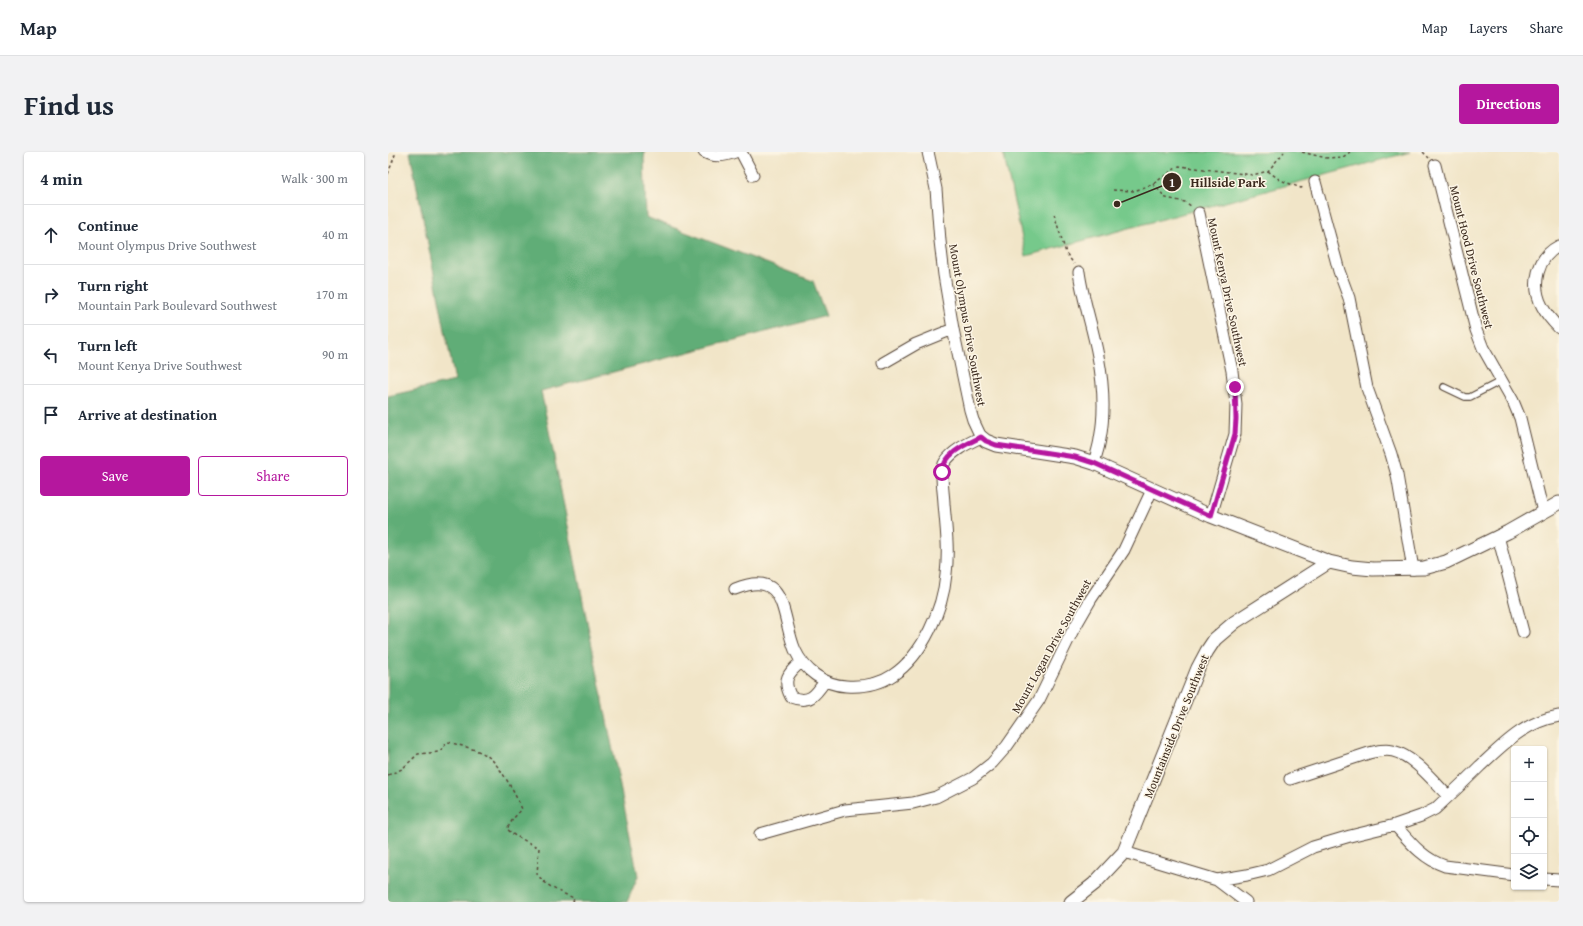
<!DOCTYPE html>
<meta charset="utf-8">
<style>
:root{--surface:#fff;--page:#f2f2f3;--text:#1f2937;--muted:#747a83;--line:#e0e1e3;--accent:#b5179e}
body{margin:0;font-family:"Gentium Book Plus",serif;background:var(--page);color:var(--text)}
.controls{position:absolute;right:12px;bottom:12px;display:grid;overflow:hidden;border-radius:4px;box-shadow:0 1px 3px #0004}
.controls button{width:36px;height:36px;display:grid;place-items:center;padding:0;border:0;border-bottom:1px solid var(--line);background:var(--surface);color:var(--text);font:20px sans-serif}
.stop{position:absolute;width:12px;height:12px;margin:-9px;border:3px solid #b5179e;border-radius:50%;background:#fff}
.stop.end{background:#b5179e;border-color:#fff;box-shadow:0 1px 4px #0008}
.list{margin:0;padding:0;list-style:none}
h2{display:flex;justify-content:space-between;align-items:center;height:52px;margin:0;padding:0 16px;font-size:17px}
h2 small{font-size:13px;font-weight:400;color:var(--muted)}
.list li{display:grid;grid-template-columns:26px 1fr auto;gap:12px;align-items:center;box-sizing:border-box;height:60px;padding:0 16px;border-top:1px solid var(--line)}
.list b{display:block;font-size:15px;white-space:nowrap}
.list p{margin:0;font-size:13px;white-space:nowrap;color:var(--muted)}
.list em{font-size:13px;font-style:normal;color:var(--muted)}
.actions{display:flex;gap:8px;padding:12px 16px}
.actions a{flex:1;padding:9px 0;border:1px solid var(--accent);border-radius:4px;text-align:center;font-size:14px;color:var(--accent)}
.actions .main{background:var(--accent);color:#fff}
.icon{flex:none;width:22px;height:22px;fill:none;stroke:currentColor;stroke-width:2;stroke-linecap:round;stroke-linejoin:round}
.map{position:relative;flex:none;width:1171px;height:750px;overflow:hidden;border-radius:4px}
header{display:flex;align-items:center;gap:24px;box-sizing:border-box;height:56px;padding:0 20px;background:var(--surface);border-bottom:1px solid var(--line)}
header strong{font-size:19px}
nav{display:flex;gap:22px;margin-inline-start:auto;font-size:14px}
.intro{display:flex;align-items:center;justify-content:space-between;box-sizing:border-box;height:96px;padding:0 24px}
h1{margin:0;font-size:28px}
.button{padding:10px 18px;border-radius:4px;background:var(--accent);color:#fff;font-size:14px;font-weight:700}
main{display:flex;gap:24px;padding:0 24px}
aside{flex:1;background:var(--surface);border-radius:4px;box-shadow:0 1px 3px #0004}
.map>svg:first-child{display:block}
.green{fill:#76c98b;stroke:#587a54}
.forest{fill:#60ad77;stroke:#4e6c4a}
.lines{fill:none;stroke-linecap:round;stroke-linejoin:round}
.service-casing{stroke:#564638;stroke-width:8}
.minor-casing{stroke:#564638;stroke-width:13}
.tertiary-casing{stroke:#564638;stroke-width:15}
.path{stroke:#564638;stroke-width:1.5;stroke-dasharray:3 3;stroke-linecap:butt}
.service{stroke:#fff;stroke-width:5.5}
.minor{stroke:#fff;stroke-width:11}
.tertiary{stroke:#fff;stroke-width:13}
.route{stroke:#b5179e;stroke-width:5}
.labels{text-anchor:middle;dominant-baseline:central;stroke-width:3;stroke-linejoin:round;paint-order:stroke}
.street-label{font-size:12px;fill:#3b2a1e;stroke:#fcf5e5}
.leader{fill:none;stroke:#3b2a1e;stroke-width:1.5}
.callout-dot{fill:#3b2a1e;stroke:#fcf5e5;stroke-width:1.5}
.mark-label{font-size:12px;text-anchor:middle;font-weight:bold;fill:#fff}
.callout-label{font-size:13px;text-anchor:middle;font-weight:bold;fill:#3b2a1e;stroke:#fcf5e5;stroke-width:3;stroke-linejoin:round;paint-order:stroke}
</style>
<header>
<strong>Map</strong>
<nav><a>Map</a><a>Layers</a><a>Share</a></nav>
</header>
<div class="intro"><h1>Find us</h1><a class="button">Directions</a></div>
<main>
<aside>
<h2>4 min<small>Walk · 300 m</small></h2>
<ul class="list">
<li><svg class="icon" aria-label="ahead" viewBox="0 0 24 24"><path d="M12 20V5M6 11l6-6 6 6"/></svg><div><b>Continue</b><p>Mount Olympus Drive Southwest</p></div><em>40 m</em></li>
<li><svg class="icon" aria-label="right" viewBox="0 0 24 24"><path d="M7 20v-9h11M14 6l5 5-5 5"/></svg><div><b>Turn right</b><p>Mountain Park Boulevard Southwest</p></div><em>170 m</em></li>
<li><svg class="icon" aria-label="left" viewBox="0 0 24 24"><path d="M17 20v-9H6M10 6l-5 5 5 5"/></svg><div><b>Turn left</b><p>Mount Kenya Drive Southwest</p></div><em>90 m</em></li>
<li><svg class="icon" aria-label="arrive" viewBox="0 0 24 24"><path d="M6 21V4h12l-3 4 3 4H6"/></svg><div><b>Arrive at destination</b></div></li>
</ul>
<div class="actions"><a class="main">Save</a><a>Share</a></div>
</aside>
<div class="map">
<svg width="1171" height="750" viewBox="0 0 1171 750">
<rect width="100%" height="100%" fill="#fcf5e5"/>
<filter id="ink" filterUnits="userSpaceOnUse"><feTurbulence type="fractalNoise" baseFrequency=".025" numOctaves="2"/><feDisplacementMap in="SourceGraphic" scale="8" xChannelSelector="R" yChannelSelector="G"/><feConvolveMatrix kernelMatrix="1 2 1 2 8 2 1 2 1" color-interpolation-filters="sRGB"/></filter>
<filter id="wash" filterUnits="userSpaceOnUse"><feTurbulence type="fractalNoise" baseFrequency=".012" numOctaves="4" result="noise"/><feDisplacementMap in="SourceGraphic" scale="16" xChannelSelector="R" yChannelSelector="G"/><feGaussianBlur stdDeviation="0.9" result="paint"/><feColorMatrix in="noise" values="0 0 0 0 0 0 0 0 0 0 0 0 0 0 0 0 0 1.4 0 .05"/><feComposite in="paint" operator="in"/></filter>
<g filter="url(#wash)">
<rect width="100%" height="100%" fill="#f1e5c8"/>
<path class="green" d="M615,0H1022L638,104Z"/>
<path class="forest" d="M22,0H257L256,7L258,65L425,129L438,164L153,239L250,724L239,750H0V244L67,229Z"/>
</g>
<g filter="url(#ink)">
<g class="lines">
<g class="service-casing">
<path id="service" d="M1056,235L1077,245H1082L1113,229"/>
</g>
<g class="minor-casing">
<path id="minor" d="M316,0C327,6 336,4 347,0
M353,0L365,23
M1047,13L1088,178L1095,196L1125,249L1132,266L1155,360
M927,30L951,119L961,146L979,236L1003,302L1009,323L1025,417
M811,61L844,219L848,252L847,282L823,364
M1171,94C1149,105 1143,133 1154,154C1158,162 1164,169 1171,176
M691,120C695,149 705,176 710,204C715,230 717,261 712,287C711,295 708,303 706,311
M495,211L528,192L565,177
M1110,384L1135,480
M347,437C400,415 393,465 407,498C416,518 436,533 458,534C474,535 492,532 505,523C535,503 555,457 558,422C561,398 558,375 556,352C556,342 551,319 557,310C565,298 581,291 593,285L585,268L582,258L565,177L556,123L552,89L548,37L540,0
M413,510C400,521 394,528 403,545C421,552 427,544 437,529
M902,627L981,601C989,599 997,597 1005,599C1026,604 1046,630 1060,644
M1007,673C1022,690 1035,707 1057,714L1126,723
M372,682L457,658L525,651L548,645L585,626L604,611L619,594L651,548L684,480L703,447L736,398L764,338
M736,700L829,728L859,723L880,718L925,695L962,684L1007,673L1033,664L1047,657C1062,643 1077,629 1092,614C1116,592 1136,570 1171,564
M1156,727L1171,728
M829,728L858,750"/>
</g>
<g class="tertiary-casing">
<path id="tertiary" d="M593,285L598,289L608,293L687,305L706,311L823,364L941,410L964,415L985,417L1036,416L1058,410L1120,380L1171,351
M683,750L706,732L736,700L810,516L819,499L827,487L847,470L941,410"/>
</g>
<path class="path" d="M914,0L938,6L955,5L962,0
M1035,0L1041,6
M880,19L892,28L913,36L917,34
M0,22L8,0
M765,32L778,46L797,50L803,54
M725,38L746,39L765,32L791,14L865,23L880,19L896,0
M666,62L678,101L686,112
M0,623L14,617L30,602L51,600L60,590C71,593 88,597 98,603C112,612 127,642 134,657L125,667L119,677L126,683L151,696L149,722C159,735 171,740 186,746L185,750"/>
<use href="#service" class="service"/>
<use href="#minor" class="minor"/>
<use href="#tertiary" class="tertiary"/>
</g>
</g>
<g class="lines" filter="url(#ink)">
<path class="route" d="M554,320C556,301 579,292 593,285L598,289L608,293L687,305L706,311L823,364L847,282L848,267L847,235"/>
</g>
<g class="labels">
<g class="street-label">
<text transform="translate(1084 105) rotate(76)">Mount Hood Drive Southwest</text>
<text transform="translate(840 140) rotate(78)">Mount Kenya Drive Southwest</text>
<text transform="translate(580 173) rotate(80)">Mount Olympus Drive Southwest</text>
<text transform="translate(663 494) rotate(-61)">Mount Logan Drive Southwest</text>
<text transform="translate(788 574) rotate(-68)">Mountainside Drive Southwest</text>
</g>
</g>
<path class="leader" d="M729 52L784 30"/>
<g class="callout-dot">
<circle cx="729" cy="52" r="4"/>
<circle cx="784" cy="30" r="10"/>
</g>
<g class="mark-label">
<text x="784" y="35">1</text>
</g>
<g class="callout-label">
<text x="840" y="35">Hillside Park</text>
</g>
</svg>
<div class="controls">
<button>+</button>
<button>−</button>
<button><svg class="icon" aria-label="locate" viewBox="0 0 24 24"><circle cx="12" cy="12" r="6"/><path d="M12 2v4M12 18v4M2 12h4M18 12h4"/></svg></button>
<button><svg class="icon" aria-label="layers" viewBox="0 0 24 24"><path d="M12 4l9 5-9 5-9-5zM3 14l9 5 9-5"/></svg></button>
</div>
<div class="stop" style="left:554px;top:320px"></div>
<div class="stop end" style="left:847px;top:235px"></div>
</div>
</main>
